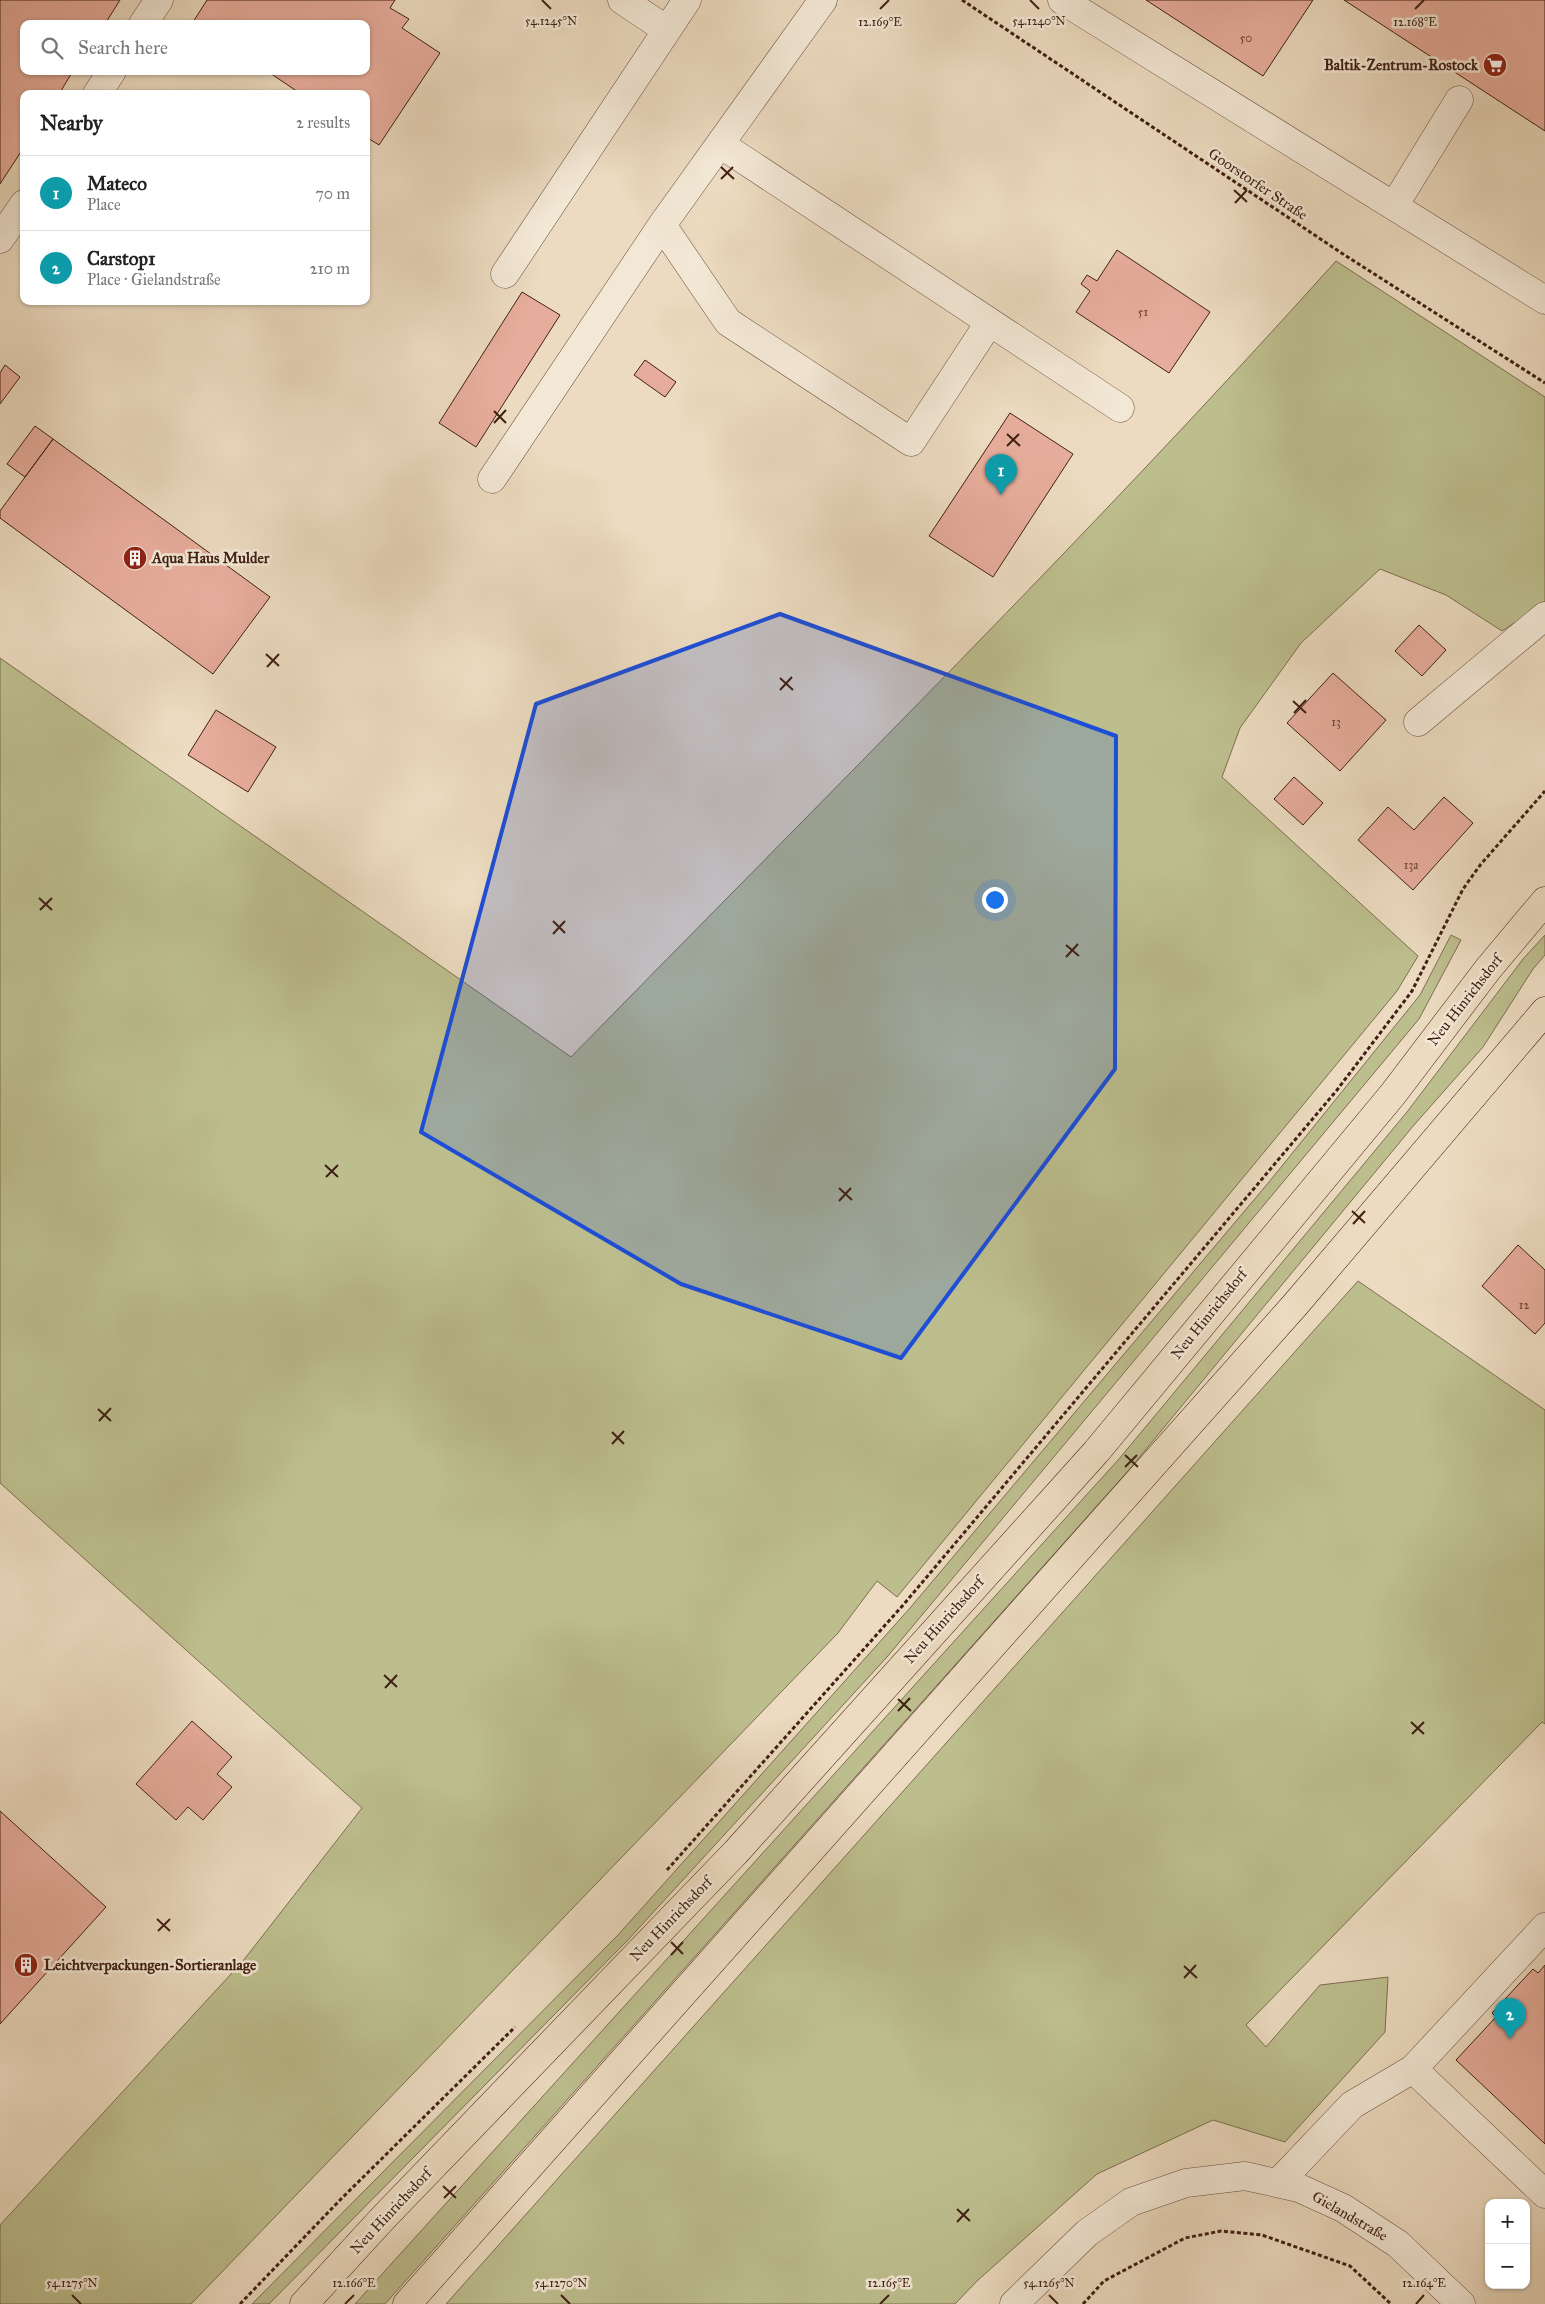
<!DOCTYPE html>
<meta charset="utf-8">
<style>
:root{--surface:#fff;--page:#f6f6f6;--text:#222;--muted:#767676;--line:#e0e0e0;--accent:#8f2418}
body{margin:0;font-family:"IM FELL Great Primer",serif;background:var(--page);color:var(--text)}
.controls{position:absolute;right:15px;bottom:15px;display:grid;overflow:hidden;border-radius:10px;box-shadow:0 1px 4px #0004}
.controls button{width:45px;height:45px;display:grid;place-items:center;padding:0;border:0;border-bottom:1px solid var(--line);background:var(--surface);color:var(--text);font:25px sans-serif}
.you{position:absolute;left:994px;top:899px;width:18px;height:18px;margin:-12px;border:4px solid #fff;border-radius:50%;background:#1a73e8;box-shadow:0 0 0 8px #1a73e833}
.badge{display:grid;place-items:center;width:32px;height:32px;border-radius:50%;background:var(--accent);color:#fff;font-size:16px;font-weight:700}
.pin{position:absolute;translate:-50% -41px;filter:drop-shadow(0 1px 2px #0008)}
.pin::after{content:'';position:absolute;top:26px;width:18px;height:15px;background:inherit;clip-path:polygon(0 0,100% 0,50% 100%)}
.list{margin:0;padding:0;list-style:none}
h2{display:flex;justify-content:space-between;align-items:center;height:65px;margin:0;padding:0 20px;font-size:21px}
h2 small{font-size:16px;font-weight:400;color:var(--muted)}
.list li{display:grid;grid-template-columns:32px 1fr auto;gap:15px;align-items:center;box-sizing:border-box;height:75px;padding:0 20px;border-top:1px solid var(--line)}
.list b{display:block;font-size:19px;white-space:nowrap}
.list p{margin:0;font-size:16px;white-space:nowrap;color:var(--muted)}
.list em{font-size:16px;font-style:normal;color:var(--muted)}
.icon{flex:none;width:28px;height:28px;fill:none;stroke:currentColor;stroke-width:2;stroke-linecap:round;stroke-linejoin:round}
.map{position:relative;flex:none;width:1545px;height:2304px;overflow:hidden}
.search{position:absolute;background:var(--surface);box-shadow:0 1px 4px #0004;left:20px;top:20px;width:350px;height:55px;display:flex;align-items:center;gap:12px;box-sizing:border-box;padding:0 18px;border-radius:10px;color:var(--muted);font-size:19px}
.panel{position:absolute;background:var(--surface);box-shadow:0 1px 4px #0004;left:20px;top:90px;width:350px;height:215px;border-radius:10px}
.map>svg:first-child{display:block}
.green{fill:#bdbe8e;stroke:#7e6f51}
.building{fill:#e7ad9c;stroke:#402014}
.lines{fill:none;stroke-linecap:round;stroke-linejoin:round}
.minor-casing{stroke:#6b4f3f;stroke-width:29}
.major-casing{stroke:#402014;stroke-width:29}
.path{stroke:#402014;stroke-width:3;stroke-dasharray:4 2.5;stroke-linecap:butt}
.minor{stroke:#f3e8d6;stroke-width:28}
.major{stroke:#ecdbc0;stroke-width:28}
.marked{fill:#1d4ed8;fill-opacity:0.2;stroke:#1d4ed8;stroke-width:4;stroke-linejoin:round}
.ticks{fill:none;stroke:#402014;stroke-width:2}
.labels{text-anchor:middle;dominant-baseline:central;stroke-width:5;stroke-linejoin:round;paint-order:stroke}
.number-label{font-size:12px;fill:#6a4336}
.poi-label{font-size:15px;font-weight:bold;fill:#402014;stroke:#f3e8d6;text-anchor:start}
.street-label{font-size:15px;fill:#402014;stroke:#f3e8d6}
.ticks-label{font-size:12px;text-anchor:middle;fill:#402014;stroke:#f3e8d6;stroke-width:5;stroke-linejoin:round;paint-order:stroke}
</style>
<div class="map">
<svg width="1545" height="2304" viewBox="0 0 1545 2304">
<rect width="100%" height="100%" fill="#ecdbc0"/>
<filter id="stains"><feTurbulence type="fractalNoise" baseFrequency=".004" numOctaves="4"/><feColorMatrix values="0 0 0 0 .2 0 0 0 0 .09 0 0 0 0 .02 0 0 0 .5 -.17"/></filter>
<radialGradient id="worn" r=".72"><stop offset=".6" stop-color="#630" stop-opacity="0"/><stop offset="1" stop-color="#630" stop-opacity=".3"/></radialGradient>
<path class="green" d="M1336,261L1545,397V603L1502,631L1446,595L1380,569L1301,643L1240,728L1222,777L1418,956L1397,991L897,1597L877,1581L838,1633L191,2304H0V2225L243,1961L362,1808L0,1483V658L571,1057C828,794 1090,535 1336,261Z
M1451,935L1461,940L1419,1019L887,1657L627,1941L269,2304H252L618,1935L910,1608L1269,1182L1420,995Z
M1545,935V955L1533,969L1483,1047L1414,1125L1128,1471L385,2304H355L1119,1459L1407,1112L1523,959Z
M1358,1281L1545,1410V1724L1542,1722L1246,2025L1266,2047L1320,1985L1388,1977L1385,2032L1285,2142L1213,2120L1097,2174L977,2281L955,2304H446Z"/>
<path class="building" d="M0,0H120L105,24H24V71H73L59,94H24V147L0,184Z
M207,0H395L390,8L409,19L402,28L440,53L379,145L366,137V94H301L267,71H366V24H196L193,22Z
M1146,0H1313L1263,76Z
M1344,0H1545V131Z
M1117,250L1210,312L1169,373L1076,312L1090,291L1081,284L1087,275L1097,281Z
M522,292L560,315L476,447L439,423Z
M645,360L676,382L665,397L634,375Z
M5,365L20,377L0,404V373Z
M1010,413L1073,454L993,577L929,536Z
M35,426L53,439L25,477L7,464Z
M53,439L270,597L213,674L0,518V511Z
M1419,625L1446,650L1422,676L1395,651Z
M1333,673L1386,720L1340,771L1287,723Z
M216,710L276,747L248,792L188,755Z
M1294,777L1323,803L1303,825L1274,799Z
M1444,797L1473,823L1413,890L1358,840L1388,807L1414,830Z
M1518,1245L1545,1270V1323L1535,1334L1482,1286Z
M192,1721L232,1757L217,1774L232,1787L203,1820L188,1807L176,1820L136,1784Z
M0,1811L106,1907L0,2024Z
M1545,1965V2144L1456,2060L1496,2017L1492,2013L1533,1969L1538,1973Z"/>
<g class="lines">
<g class="minor-casing">
<path id="minor" d="M622,0L667,30
M1062,0L1545,300
M143,24L159,0
M97,94L112,71
M720,144L1120,408
M1394,206L1459,100
M662,225L728,322L911,442L989,323
M0,239L24,204
M505,274L687,0
M492,479L662,225L823,0
M1418,722L1545,616
M1413,2069L1545,1927
M1278,2183L1352,2105L1413,2069L1545,2194
M1014,2304L1087,2233L1131,2202L1186,2183L1245,2176L1299,2188L1343,2208L1398,2244L1461,2304"/>
</g>
<g class="major-casing">
<path id="major" d="M304,2304L385,2216L736,1852L1096,1452L1393,1094L1488,969L1545,901
M407,2304L1295,1305L1545,1011"/>
</g>
<path class="path" d="M962,0L1343,254L1545,383
M667,1870L904,1604L1337,1090L1412,991L1463,889L1481,864L1545,791
M240,2304L341,2199L515,2027
M1083,2304L1104,2281L1185,2238L1221,2231L1262,2235L1350,2266L1391,2304"/>
<use href="#minor" class="minor"/>
<use href="#major" class="major"/>
</g>
<path class="marked" d="M780,614L1116,736L1115,1069L901,1358L681,1284L421,1132L536,704Z"/>
<path class="ticks" d="M542,0L551,9M1030,0L1039,9M880,9L889,0M1415,9L1424,0M721,167L734,179M721,179L733,167M1234,190L1247,202M1235,203L1247,190M494,411L506,423M494,423L506,410M1007,434L1020,446M1007,446L1019,434M266,654L279,666M267,667L279,654M780,678L793,690M780,690L792,677M1293,701L1306,713M1294,713L1306,700M39,898L52,910M40,910L52,898M553,921L565,933M553,934L565,921M1066,945L1079,956M1066,957L1078,944M325,1165L338,1177M326,1177L338,1165M839,1188L852,1200M839,1201L851,1188M1352,1211L1365,1223M1353,1224L1365,1211M98,1409L111,1421M99,1421L111,1408M612,1432L624,1444M612,1444L624,1431M1125,1455L1138,1467M1125,1467L1137,1455M384,1675L397,1687M385,1688L397,1675M898,1699L911,1711M898,1711L910,1698M1411,1722L1424,1734M1412,1734L1424,1722M157,1919L170,1931M158,1931L170,1919M671,1942L683,1954M671,1955L683,1942M1184,1966L1197,1978M1184,1978L1196,1965M443,2186L456,2198M444,2198L456,2186M957,2209L970,2221M957,2222L969,2209M72,2295L81,2304M561,2295L570,2304M1049,2295L1058,2304M345,2304L354,2295M880,2304L889,2295M1416,2304L1424,2295"/>
<defs>
<g id="supermarket-disc" transform="scale(1.25)"><circle r="9.5" fill="#8f2418" stroke="#f3e8d6"/><path d="M-6-5.5h2.5l.6 2H6L4.5 2H-2.5L-4.4-4H-6ZM-1.5 3.2a1.3 1.3 0 1 0 .1 0ZM3 3.2a1.3 1.3 0 1 0 .1 0Z" fill="#fff"/></g>
<g id="building-disc" transform="scale(1.25)"><circle r="9.5" fill="#8f2418" stroke="#f3e8d6"/><path d="M-4-6H4V6H1V3H-1V6H-4ZM-2.5-4.3h1.7v1.8h-1.7ZM.8-4.3h1.7v1.8H.8ZM-2.5-1h1.7V.8h-1.7ZM.8-1h1.7V.8H.8Z" fill="#fff"/></g>
</defs>
<g fill-rule="evenodd">
<use href="#supermarket-disc" x="1495" y="65"/>
<use href="#building-disc" x="135" y="558"/>
<use href="#building-disc" x="26" y="1965"/>
</g>
<g class="labels">
<g class="number-label">
<text x="1246" y="38">50</text>
<text x="1143" y="312">51</text>
<text x="1336" y="722">13</text>
<text x="1411" y="865">13a</text>
<text x="1524" y="1305">12</text>
</g>
<g class="poi-label">
<text x="1478" y="65" text-anchor="end">Baltik-Zentrum-Rostock</text>
<text x="152" y="558">Aqua Haus Mulder</text>
<text x="44" y="1965">Leichtverpackungen-Sortieranlage</text>
</g>
<g class="street-label">
<text transform="translate(1258 184) rotate(34)">Goorstorfer Straße</text>
<text transform="translate(1465 1000) rotate(-52)">Neu Hinrichsdorf</text>
<text transform="translate(1209 1314) rotate(-51)">Neu Hinrichsdorf</text>
<text transform="translate(944 1620) rotate(-48)">Neu Hinrichsdorf</text>
<text transform="translate(671 1919) rotate(-46)">Neu Hinrichsdorf</text>
<text transform="translate(391 2211) rotate(-47)">Neu Hinrichsdorf</text>
<text transform="translate(1350 2216) rotate(30)">Gielandstraße</text>
</g>
</g>
<g class="ticks-label">
<text x="551" y="25">54.1245°N</text>
<text x="1039" y="25">54.1240°N</text>
<text x="880" y="26">12.169°E</text>
<text x="1415" y="26">12.168°E</text>
<text x="354" y="2287">12.166°E</text>
<text x="889" y="2287">12.165°E</text>
<text x="1424" y="2287">12.164°E</text>
<text x="72" y="2287">54.1275°N</text>
<text x="561" y="2287">54.1270°N</text>
<text x="1049" y="2287">54.1265°N</text>
</g>
<rect width="100%" height="100%" filter="url(#stains)"/>
<rect width="100%" height="100%" fill="url(#worn)"/>
</svg>
<div class="controls">
<button>+</button>
<button>−</button>
</div>
<div class="you"></div>
<div class="pin badge" style="left:1001px;top:495px;background:#0f9aa8">1</div>
<div class="pin badge" style="left:1510px;top:2039px;background:#0f9aa8">2</div>
<div class="search"><svg class="icon" aria-label="search" viewBox="0 0 24 24"><circle cx="10" cy="10" r="6"/><path d="M15 15l6 6"/></svg>Search here</div>
<section class="panel">
<h2>Nearby<small>2 results</small></h2>
<ul class="list">
<li><span class="badge" style="background:#0f9aa8">1</span><div><b>Mateco</b><p>Place</p></div><em>70 m</em></li>
<li><span class="badge" style="background:#0f9aa8">2</span><div><b>Carstop1</b><p>Place · Gielandstraße</p></div><em>210 m</em></li>
</ul>
</section>
</div>
